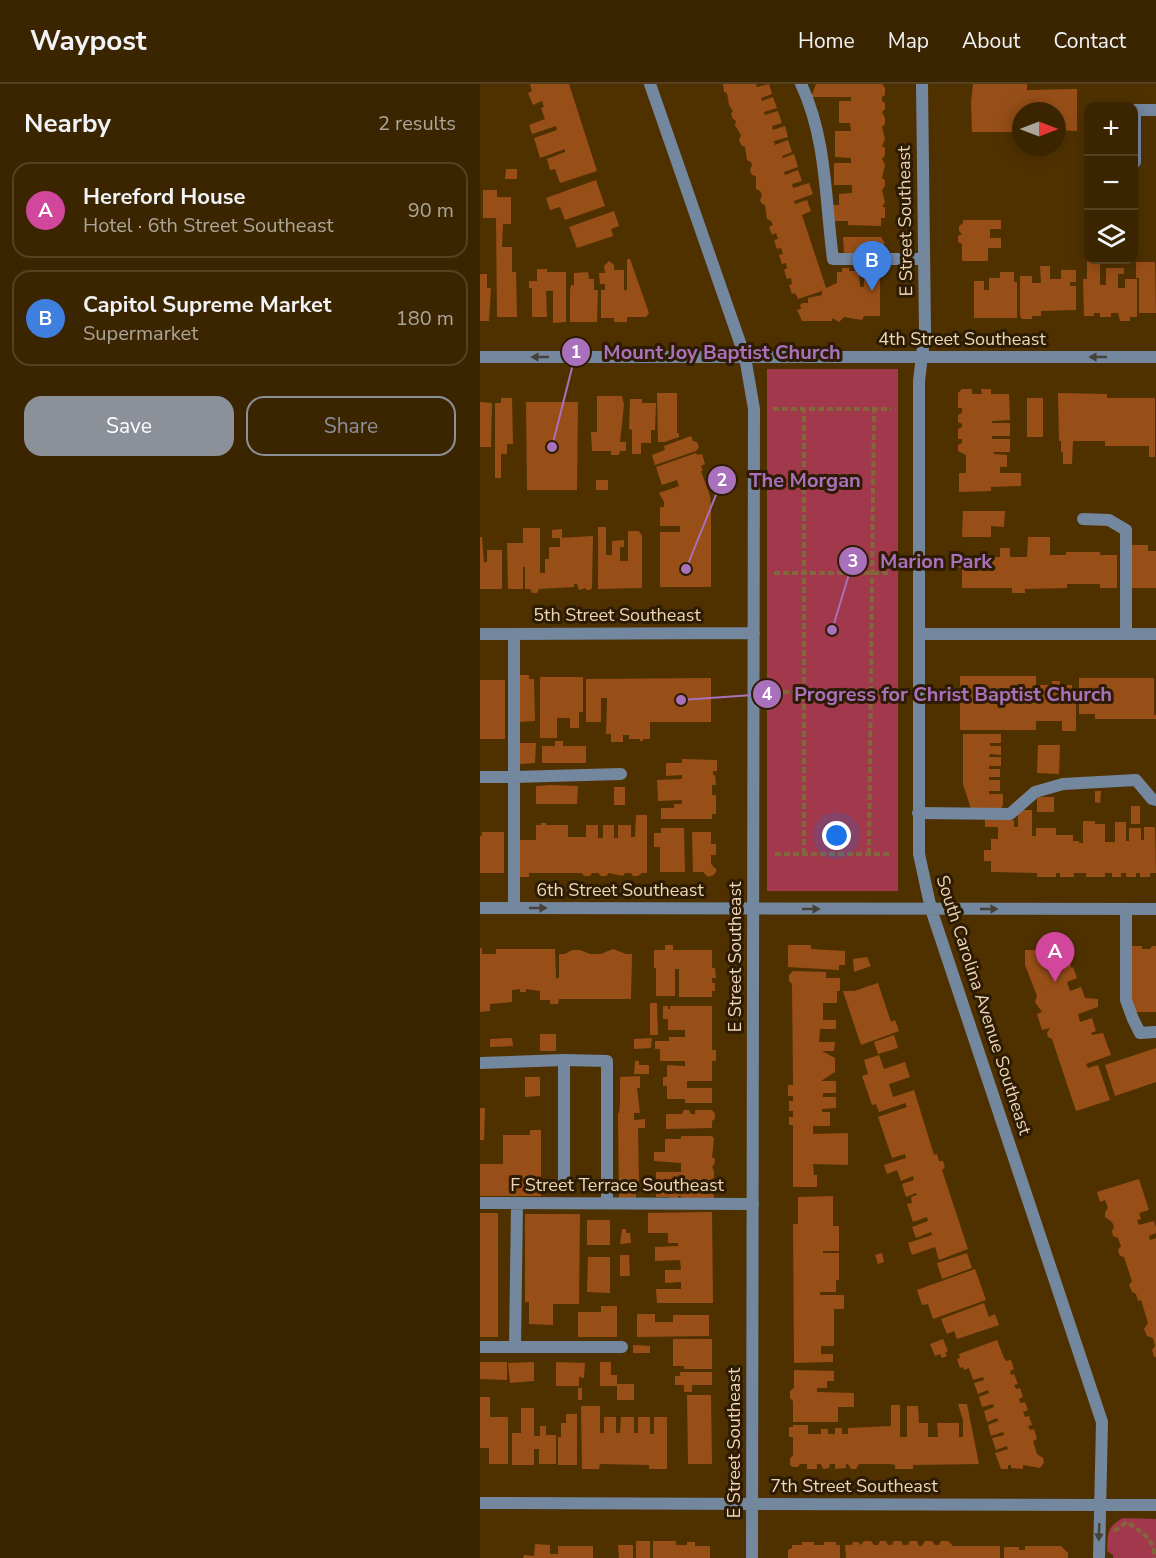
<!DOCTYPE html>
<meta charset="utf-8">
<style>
:root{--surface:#3b2500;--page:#422d0a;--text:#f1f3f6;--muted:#aca599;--line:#544222;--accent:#8c9099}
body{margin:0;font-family:"Nunito Sans",sans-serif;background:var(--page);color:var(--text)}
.controls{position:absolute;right:18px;top:18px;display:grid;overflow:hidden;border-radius:12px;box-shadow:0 3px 15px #0003}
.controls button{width:54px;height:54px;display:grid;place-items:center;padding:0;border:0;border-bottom:2px solid var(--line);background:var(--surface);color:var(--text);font:30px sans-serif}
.compass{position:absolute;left:532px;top:18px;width:54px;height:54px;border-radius:50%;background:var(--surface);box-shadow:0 3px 15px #0003;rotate:90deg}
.you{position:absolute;left:357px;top:752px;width:21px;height:21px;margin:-15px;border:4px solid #fff;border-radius:50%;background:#1a73e8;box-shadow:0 0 0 9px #1a73e833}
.badge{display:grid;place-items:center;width:39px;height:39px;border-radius:50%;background:var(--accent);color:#fff;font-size:20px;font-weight:700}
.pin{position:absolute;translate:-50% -50px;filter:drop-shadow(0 2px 3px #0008)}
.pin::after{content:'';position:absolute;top:32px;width:21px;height:18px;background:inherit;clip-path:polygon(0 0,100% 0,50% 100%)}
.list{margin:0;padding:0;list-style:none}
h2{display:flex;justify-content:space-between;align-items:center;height:78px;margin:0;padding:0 24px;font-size:26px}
h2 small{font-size:20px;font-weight:400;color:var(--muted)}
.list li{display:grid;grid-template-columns:39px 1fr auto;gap:18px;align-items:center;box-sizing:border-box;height:96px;margin:0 12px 12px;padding:0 12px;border:2px solid var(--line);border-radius:18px}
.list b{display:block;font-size:22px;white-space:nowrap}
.list p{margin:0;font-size:20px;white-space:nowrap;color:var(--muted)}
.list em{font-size:20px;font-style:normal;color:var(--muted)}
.actions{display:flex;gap:12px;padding:18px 24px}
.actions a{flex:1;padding:14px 0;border:2px solid var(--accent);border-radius:18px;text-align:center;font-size:21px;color:var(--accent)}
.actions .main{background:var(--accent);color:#fff}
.icon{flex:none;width:33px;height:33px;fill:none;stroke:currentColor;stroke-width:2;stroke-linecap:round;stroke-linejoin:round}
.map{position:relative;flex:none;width:676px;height:1474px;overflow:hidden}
header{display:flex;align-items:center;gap:36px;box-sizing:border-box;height:84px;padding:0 30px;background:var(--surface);border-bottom:2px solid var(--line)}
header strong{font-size:28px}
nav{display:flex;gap:33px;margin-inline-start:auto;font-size:21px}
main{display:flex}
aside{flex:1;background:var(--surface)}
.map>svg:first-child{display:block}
.green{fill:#a2384b}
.building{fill:#984f17}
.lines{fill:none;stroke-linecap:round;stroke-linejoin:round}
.path{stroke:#83673c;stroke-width:4;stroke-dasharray:6 3;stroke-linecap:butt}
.service{stroke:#73879e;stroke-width:12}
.minor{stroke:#73879e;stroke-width:12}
.tertiary{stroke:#73879e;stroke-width:12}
.oneway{fill:#464139}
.labels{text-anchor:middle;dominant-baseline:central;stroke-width:6;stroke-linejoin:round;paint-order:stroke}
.street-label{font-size:18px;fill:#edd5b8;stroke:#2d1c03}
.leader{fill:none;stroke:#a970bc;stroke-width:2}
.callout-dot{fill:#a970bc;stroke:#2d1c03;stroke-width:2}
.mark-label{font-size:18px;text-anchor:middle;font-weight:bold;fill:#fff}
.callout-label{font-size:20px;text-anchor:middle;font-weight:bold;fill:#a970bc;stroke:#2d1c03;stroke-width:6;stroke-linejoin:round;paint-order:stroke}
</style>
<header>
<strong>Waypost</strong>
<nav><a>Home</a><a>Map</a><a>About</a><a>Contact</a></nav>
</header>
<main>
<aside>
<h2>Nearby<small>2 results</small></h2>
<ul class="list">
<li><span class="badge" style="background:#d1479c">A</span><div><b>Hereford House</b><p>Hotel · 6th Street Southeast</p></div><em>90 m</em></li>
<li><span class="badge" style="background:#3f7fe0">B</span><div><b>Capitol Supreme Market</b><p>Supermarket</p></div><em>180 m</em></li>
</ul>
<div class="actions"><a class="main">Save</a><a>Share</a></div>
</aside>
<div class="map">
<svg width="676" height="1474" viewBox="0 0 676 1474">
<rect width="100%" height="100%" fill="#4f3100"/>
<path class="green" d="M287,285H418V807H287Z
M643,1434L676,1435V1474H633V1471L627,1467C628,1450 626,1443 643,1434Z"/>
<path class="building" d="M50,0H89L117,87L80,99L75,85L70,86L67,75L85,68V65L60,74L54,54L77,46L76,42L52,50L49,41L65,35L61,24L64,23L62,17L53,21L48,9L52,7Z
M243,0H276L277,3L289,0L292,10L281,14L282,17L293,13L297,24L284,28L285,31L298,27L302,39L292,42L293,46L305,42L308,53L294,57L295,61L308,56L312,68L302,72L303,74L314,70L318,83L304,88L305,91L318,86L322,97L312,100L313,104L329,99L333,110L314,117L315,120L327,116L331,127L322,131L346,204L357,199V188H362V184H369V187H379L380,203H384V181H400V232H384L382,236L364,233L359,238L352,234V237H322L317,226L321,225L320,221L323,219H328V214L342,211V207L318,215L315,209L312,210L309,201L312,200L311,194L307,195L304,186L307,184L306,179L302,180L299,171L303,170L301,164L297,165L294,156L298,155L296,149L292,151L289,143L293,141L291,137L287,135L285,121L282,120L280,116L282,111L280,107L276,105V92L272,91L270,86L272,81L271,78L267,76L265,63L261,61L259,56L261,51L255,41L256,37L253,35L251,30L253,27L249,21L247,9L244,8Z
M336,0H402L405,4V11L402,13V17L405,19V25L402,28L405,34V40L402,43L405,55L402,62L405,64V71L402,75L405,81L402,94L405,96V102L402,106L405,118L402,123H405V134H401V142L368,141V137H351L348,121H359V110L372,109V101H354V79H371V74L355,73V47H371L370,39H359V17H371V13H331Z
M493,0H547V6L597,5V47L577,46V27H541V48H492L491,19Z
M616,18H631V22H616Z
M26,85H37V95H25Z
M116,96L125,122L85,136L80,123L70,126L66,114Z
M3,106H17V113H31V140H23L22,163H32V188H36L37,233H17L16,134H3Z
M134,127L139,142L131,145L133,152L97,164L89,143Z
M483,136H521V145H510V154H521V164H508V177H482V160L478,158V152L482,150L479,147V142L483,139Z
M363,153H401L404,158V165L401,166V169H364Z
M147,175H150L169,229L166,233H147V238H134V234H121V206H125V200H120L119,189H125L124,182L129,177L134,181V186H144V206H147Z
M607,177H620V201H626V184H644V190H638V204H645V195H657V233H650V237H640L638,229H631V233H620V229H614V232H604L603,195H607Z
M656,178H675L676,229H659V194H656Z
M560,182H570V195H581V186H596V198H590V202H596V226L561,227V232H552V235H542L540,232V192H552V199H561Z
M57,185H67V188H86V238L73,239V207H66L67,233H52V204H49V197H57Z
M108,188L109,195H114V206H118L117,238H90V206L91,201H94V189Z
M520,188H534V198H537V234H494V197H504V206H509V194H520Z
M0,190H7V204H11L9,237H0Z
M482,305H492V310H502L501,305H511V310H529L530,336L512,337V339H530V352H512V355H530V368H514V370L527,371V383H520V389H541V402L511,403V407L479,408V389H486V371L478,367V361L482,359V355H478V345L482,343V340L478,338V331L482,329V324H478V309Z
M177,309H197V349H199V353L184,358H178Z
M578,309L627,310V314H675V373H669V362H625V357H593L592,380H583V368H581V357H579Z
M117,312H142L144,321L140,358H146V367H140L139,371H131V367H112L111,348H117Z
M21,314H32L33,360H27V370H21V394H15V319H21Z
M547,314H563V353H547Z
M150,315H162V319H176L175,346H171V359H161V370H152V346L149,345Z
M0,318L12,319L11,363H0Z
M46,318H98L97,406H47Z
M211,352L213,357L217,358L219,363L216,367L175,381L172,371L185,366L184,362Z
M216,369L217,371L222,370L225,380L221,382L223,387H221L230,412L231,421V503H180V448H200V442H180V423H184V418L179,409L199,402L197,396L182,401L176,383Z
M116,396H128V406H116Z
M483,427H525L524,443L511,442V453H482Z
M118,443H126V471H132V457L144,456V463H140V477H148V447H159L162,452V504L118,505Z
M43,444H60V489H65V475H69V463H80V454L113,452L112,504L110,506H106V504L99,506L97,500H94V503L59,505L57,509H52L50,505H45V483H43V505H28L27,459H43Z
M82,445V454H72V446Z
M0,453H2L4,478H7V466H22V505H0Z
M548,453H570V471H586V468H620V471H637V504H620V500H587V504L545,505V509H532V504H482V484H479V475H482V473H520V464H530V473H547Z
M652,461H668V467H676V504H651Z
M39,591H49V595H54L55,637L39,638Z
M480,592H556V615H560V601H572V597H580V601H592V615H596V647H582V637H556V646H480Z
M60,593H103V628H99V644H90V634H77V654H60Z
M231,594V638H170V655H163V657H160V655H149V651H143V658H131V650H126L127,614H121V638H106V595Z
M599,594H674V631H676V635H615V630H599Z
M0,596H25V655H0Z
M483,650H521V659H510V662H521V671L510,670L509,673H521V682H509V685H520V693H509V696H520V707H509V710H523V721L521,725H491L483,700Z
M75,657H83V662H106V679H62V662H75Z
M39,659H56L55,679L40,680Z
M558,661H580L579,690L557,689Z
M202,675L237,676V687H233V691H235L236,701H232V711H236V730H232V735H181V724H194V720H202V716L178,717L177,696L202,695V691L186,692V679H202Z
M72,701L98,702L97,720H56V702Z
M134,703H145V721H134Z
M615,707H621L620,719L615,718Z
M557,713H574V728H557Z
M651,722H660V740H651Z
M538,726H552V752H556V744H576V751H593V757H599V759H603V737H615V740H625V758H635V738H646V757H649V744H661V756H664V743H675L676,789H670V793H660V789H656V793H646V789H641V793H632V789H625V793H606V789H594V793H580V789H576V793H557V789L511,788V777H504V766H511V755H518V743H505V734L534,736V743H538Z
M156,731H167V789H162L158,792H153L151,789H145L143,792L129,789L126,792H121L118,789H112L110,792H104L102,789H49V793H39V756H56V741H61V739H66V741H88V753H106V741H118V754H123V741H134V754H138V741H151V753H155Z
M181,744H204L205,788H180V763H174V749H181Z
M2,748H24V789H0V752H2Z
M212,748H231V760H236V771H231V780L237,786L234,791L228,793L223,788H213Z
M185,861H193V866H232V884H235L236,894H232V899H235V907H232V913H199V885H195V912H176V884H174V866H185Z
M308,861H331V865L365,867V881H359V886L308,883Z
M651,862H662V865H670L672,862H676V928H653L650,920Z
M0,864H2V870H16V865H75L76,894H79V870H85L92,866H100L110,870H121L133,865L146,870H152L151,915H79L78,920H70V916H60V907L46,905V908H40V905L32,906V918L10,920V927L0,928Z
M545,866H577V874H591V884L593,883L597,894L587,898L590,907L601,903L605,914L618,915V923L598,930L600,938L612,934L616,947L611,949L612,951L623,949L631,971L606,980L608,984L618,981L630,1016L596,1027L572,955L568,953L567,949L570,944L562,946L557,930L562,928L555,918L557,912L545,881Z
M387,873L391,882L374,888L373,875Z
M313,887L346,888V894H360V907H357V919H343V936H356V945H340L339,958H355L354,967H342L355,974V988L341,997H356V1009H343V1013H356V1024L342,1025V1028H350V1042H333V1050L368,1049V1081L333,1080L334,1091H337V1103H313V1041H309V1033H313V1027H309V1017H313V1012H308V1001H313V997L312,900L309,897V891Z
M398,899L411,938L415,936L419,947L381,961L363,907H374Z
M170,919H177L178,951H170Z
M183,922H188V925H190V922H232V966H236V977H232V997H207V1004H232V1019H205V1015H187V1002H183V993H187V981L205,982V977H180V965H175V957H189V953H205V946H188V935H183Z
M60,950H76V967H60Z
M414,951L418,964L398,970L394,958Z
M32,954L33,962L10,963V955Z
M172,954L171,964L154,965V955Z
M676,964V998L635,1012L625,981Z
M399,971L404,985L425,978L430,993L409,1000L413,1013L434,1006L454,1071L457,1070L459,1077H463L465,1083L462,1086L488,1165L459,1176L455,1163L432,1171L428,1159L452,1151L451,1148L436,1154L432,1143L448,1137L447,1133L433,1138L427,1120L432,1119L431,1113L437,1111L436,1109L426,1113L422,1100L434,1096L433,1092L421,1097L417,1086L407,1090L404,1081L426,1074L425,1070L412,1074L398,1033L427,1023L425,1019L399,1028L396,1020L392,1021L382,992L388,990L384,976Z
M155,977H159V981H169V990H154Z
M160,992V1004H157L160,1029H154V1036L165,1035V1044H158L159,1100H156V1116H139L138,1029H139L140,1020V993Z
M45,993H60V1012L45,1013Z
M0,1024H5L4,1056H0Z
M204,1026H209L211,1030H215V1026H232L235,1030V1035L232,1037V1044L186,1045V1030H202Z
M50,1046H61V1112H0V1080H23V1051H50Z
M201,1052H232L234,1055L232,1073L235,1075L234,1081L232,1083L234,1087V1093L232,1096L234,1114L232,1115L201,1116V1112H198V1117H189V1113H176V1088H201V1079L174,1077V1068H185V1055H201Z
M659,1095L669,1126L659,1129L661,1135L657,1136L659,1141L674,1137L676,1143V1149L669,1152L670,1156L676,1154V1273H674L672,1266L675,1262L673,1254L667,1252L664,1245L668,1239L661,1216L658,1217L656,1210L652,1208L649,1201L652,1197L644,1173L640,1172L638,1166L641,1162L638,1154L633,1152L632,1147L634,1143L632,1138L625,1133V1128L628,1124L625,1116L620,1118L617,1108Z
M353,1112V1142H359V1167H343V1169H359V1196H356V1208H340V1211H364V1225H354V1262H341V1270H353V1278L314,1279L313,1140H318V1113Z
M232,1128L233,1219H177L176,1205H201V1198L185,1199V1186H201L200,1176L175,1177V1163L198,1162V1159H188V1149H168V1129Z
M0,1129H18V1253H0Z
M45,1130H100L99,1220H73V1241L49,1240V1218H45Z
M107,1136H130V1161H107Z
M142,1145H146V1149H150L151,1159L140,1160Z
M402,1169L404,1178L398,1180L395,1171Z
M487,1169L492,1184L462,1195L457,1179Z
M140,1171H149L150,1192H140Z
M108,1173H130V1209L107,1208Z
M495,1185L506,1216L453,1235L448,1220L442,1221L437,1206Z
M504,1219L509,1233L515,1230L519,1241L477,1255L474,1247L467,1250L461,1235Z
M121,1222H137V1253H98V1228H121Z
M157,1230H175V1238H193V1231H229V1252L157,1253Z
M193,1255H232V1285H204V1282H193Z
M463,1255L468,1267L465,1269L467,1272L462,1274L460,1270L455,1272L450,1260Z
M517,1256L524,1274L526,1277L531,1276L534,1285L530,1287L531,1291L534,1290L538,1300L534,1301L536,1305L540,1304L543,1313L539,1315L540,1319L545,1318L548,1326L543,1328L545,1333L549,1332L552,1341L548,1342L550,1346L554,1345L557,1355L553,1357L557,1370L563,1374L564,1379L560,1384L543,1381V1385L531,1384V1381H528V1385H521L515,1369L528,1365L527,1362L516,1366L512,1354L524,1351L523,1348L511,1352L508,1341L518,1337L517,1334L507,1338L504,1327L514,1323L513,1320L502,1323L499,1313L509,1309L508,1306L498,1310L494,1299L504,1296L503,1293L493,1296L489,1284L484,1286L483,1283L480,1284L477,1275L480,1274L479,1270Z
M153,1261L170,1262V1269H153Z
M0,1278H27V1296L0,1295Z
M54,1278V1297L30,1299L28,1279Z
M76,1278L105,1279L104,1294L99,1293V1302H76Z
M120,1278H131V1291H137V1300H154V1316H137V1302H120Z
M314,1286L354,1287V1297H347V1304H337V1308L374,1309V1323H358V1338H313V1317L310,1314V1307L314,1304Z
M200,1288H232V1301H212V1308H204V1301H195V1292H200Z
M98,1304H102V1316H98Z
M207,1311H231L232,1380H208Z
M0,1313H10V1333H28V1380H9V1364H0Z
M478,1320H487L499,1380L433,1381V1385H415V1381L410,1380H379L376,1385H371L368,1380H366V1384L355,1385V1380H350L349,1384L343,1385L341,1380H337V1385H327V1380H320L318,1383H313L310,1381V1375L313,1371V1353H309V1343H313V1341H328V1350H341V1345H348V1350H355V1344H362V1350H368V1344L411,1342V1321H420V1353H427V1322H438L439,1339H448V1353H458L457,1339H479V1353H483V1336Z
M101,1322H120V1349H124V1333H136V1349H140L141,1333H154V1349H158V1333H170V1350H174V1333H187V1385H169V1381L120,1380L119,1385H102Z
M41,1324H54V1352H60V1342H66V1351H76V1380H59V1365H54V1381H32V1349H41Z
M86,1330H97V1381H78V1353H81V1339H86Z
M156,1457H170V1474H156Z
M173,1457H196V1461H207V1458H215V1462H230V1474H173Z
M384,1457H391L394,1461H398L400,1457H406L408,1461H412L414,1457H421L423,1461H428L430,1457H437L439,1462H442L445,1457H452L455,1461H459L461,1457H468L473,1462H520V1474H366L365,1461H372L373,1458H378L381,1461Z
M322,1458H334V1461H344V1458H356V1461H360V1474H308V1466L312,1464V1461H322Z
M55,1460L70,1461V1470H78V1462H113V1474H43L44,1471L54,1472Z
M138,1461H153V1474H139Z
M545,1462H581L588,1469V1474H524V1463H539V1466H545Z"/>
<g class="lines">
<path class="path" d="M293,325H411
M294,489H411
M294,608H412
M295,770H412
M324,770V325
M389,770L394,325
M634,1447L647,1438C661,1448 676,1455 674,1474"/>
<path class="service" d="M321,0C347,55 345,116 353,175H444
M655,78V26H676
M603,435L629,436L646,446V550
M34,550V693L141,690
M0,693H34V824
M438,729L530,730L555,708L583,700L656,696L672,715L676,716
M646,825V916L653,935L660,949L676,948
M0,979L84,976
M84,1102V976L127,977V1119
M0,1119L273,1120
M35,1262L37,1119
M0,1263H142"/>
<path class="minor" d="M170,0L265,273L274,325L272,1474
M0,550L274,549
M439,550H676
M0,1419L620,1421"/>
<path class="tertiary" d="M442,0L445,247L439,297V770L451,825L622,1338L619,1474
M0,273H676
M0,824L676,825
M620,1421H676"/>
</g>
<defs><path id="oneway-solid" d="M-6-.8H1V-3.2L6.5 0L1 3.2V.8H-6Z" transform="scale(1.5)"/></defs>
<g class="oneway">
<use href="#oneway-solid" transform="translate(60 273) rotate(-180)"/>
<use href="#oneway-solid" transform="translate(618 273) rotate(180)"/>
<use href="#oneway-solid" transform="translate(58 824)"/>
<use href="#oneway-solid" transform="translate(331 825)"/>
<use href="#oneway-solid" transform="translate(509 825)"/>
<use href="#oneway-solid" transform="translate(619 1448) rotate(92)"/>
</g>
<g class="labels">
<g class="street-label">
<text transform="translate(425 137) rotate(-91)">E Street Southeast</text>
<text x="482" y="255">4th Street Southeast</text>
<text x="137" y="531">5th Street Southeast</text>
<text x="140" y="806">6th Street Southeast</text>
<text transform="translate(255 873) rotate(-90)">E Street Southeast</text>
<text transform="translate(504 921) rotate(72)">South Carolina Avenue Southeast</text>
<text x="137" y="1101">F Street Terrace Southeast</text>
<text transform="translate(254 1359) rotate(-90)">E Street Southeast</text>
<text x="374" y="1402">7th Street Southeast</text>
</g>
</g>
<path class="leader" d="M72 363L96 268M206 485L242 396M352 546L373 477M201 616L287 610"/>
<g class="callout-dot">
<circle cx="72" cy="363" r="6"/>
<circle cx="206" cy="485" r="6"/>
<circle cx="352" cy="546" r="6"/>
<circle cx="201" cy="616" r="6"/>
<circle cx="96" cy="268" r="15"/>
<circle cx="242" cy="396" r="15"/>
<circle cx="373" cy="477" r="15"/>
<circle cx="287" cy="610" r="15"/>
</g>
<g class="mark-label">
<text x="96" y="274">1</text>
<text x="242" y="402">2</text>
<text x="373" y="483">3</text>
<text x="287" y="616">4</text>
</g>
<g class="callout-label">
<text x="242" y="275">Mount Joy Baptist Church</text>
<text x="325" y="403">The Morgan</text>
<text x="456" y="484">Marion Park</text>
<text x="473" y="617">Progress for Christ Baptist Church</text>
</g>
</svg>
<div class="controls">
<button>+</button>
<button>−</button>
<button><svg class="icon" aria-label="layers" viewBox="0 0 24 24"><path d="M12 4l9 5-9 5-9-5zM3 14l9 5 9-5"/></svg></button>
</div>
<svg class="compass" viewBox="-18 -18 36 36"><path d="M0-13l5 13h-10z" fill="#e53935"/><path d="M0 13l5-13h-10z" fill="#aca599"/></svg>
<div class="you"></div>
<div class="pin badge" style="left:575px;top:898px;background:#d1479c">A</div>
<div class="pin badge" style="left:392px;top:207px;background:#3f7fe0">B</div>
</div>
</main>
